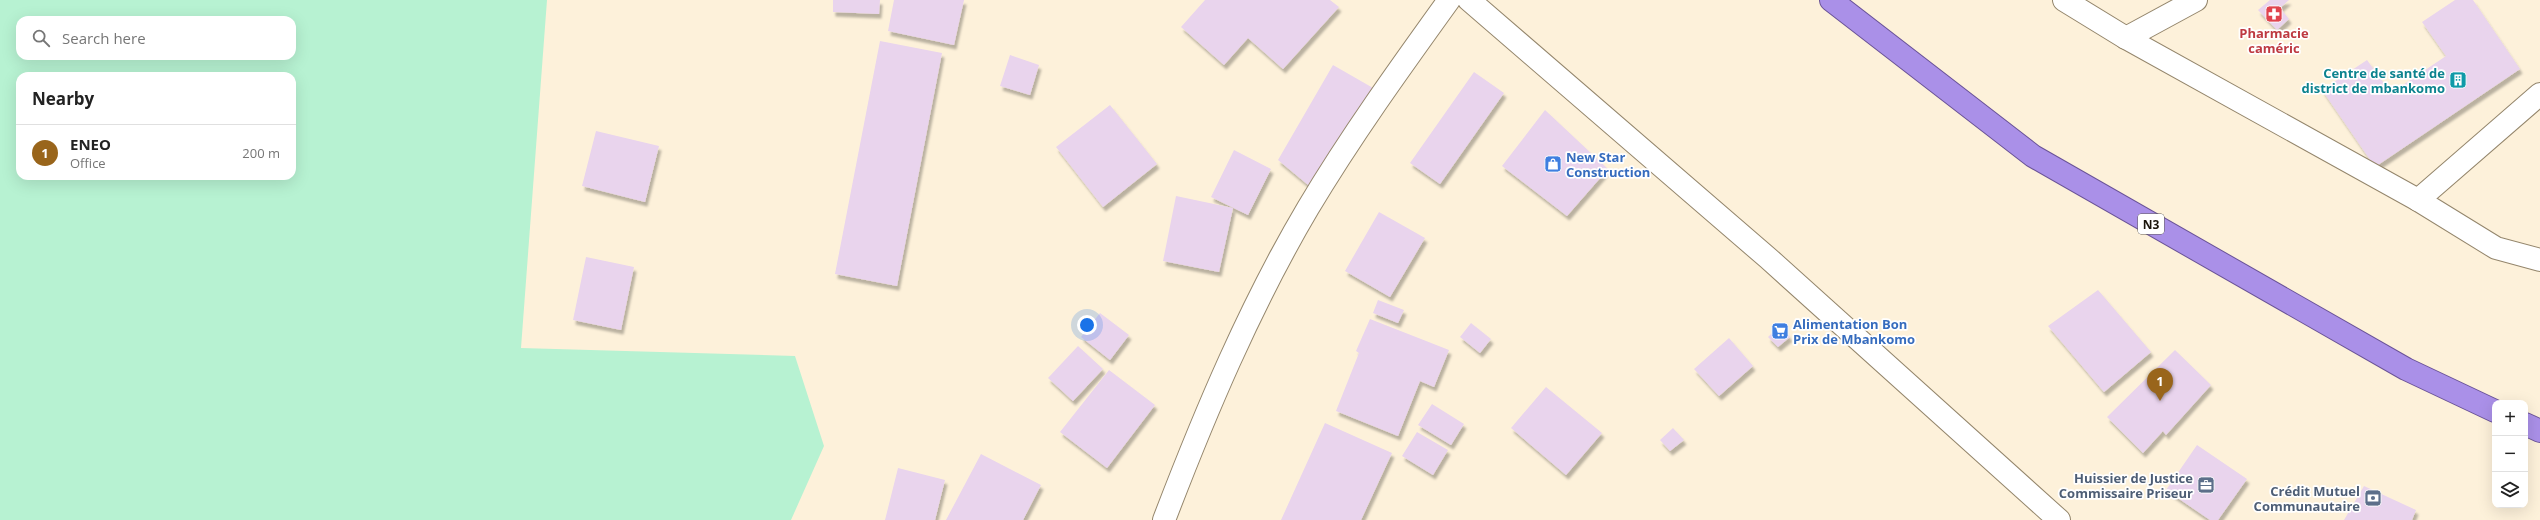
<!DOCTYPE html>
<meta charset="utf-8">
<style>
:root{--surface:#fff;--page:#f6f6f6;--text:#222;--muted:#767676;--line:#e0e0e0;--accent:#99651b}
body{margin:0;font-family:"Open Sans",sans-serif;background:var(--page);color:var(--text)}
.controls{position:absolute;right:12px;bottom:12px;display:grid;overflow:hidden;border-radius:8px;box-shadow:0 4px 16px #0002}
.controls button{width:36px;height:36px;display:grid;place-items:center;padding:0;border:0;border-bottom:1px solid var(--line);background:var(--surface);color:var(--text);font:20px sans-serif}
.you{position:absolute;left:1087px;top:325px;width:14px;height:14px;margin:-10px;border:3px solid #fff;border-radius:50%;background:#1a73e8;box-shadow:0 0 0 6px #1a73e833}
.badge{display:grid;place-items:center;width:26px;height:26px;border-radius:50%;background:var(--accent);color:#fff;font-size:13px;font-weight:700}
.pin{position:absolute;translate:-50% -33px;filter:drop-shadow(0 1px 2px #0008)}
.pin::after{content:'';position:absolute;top:21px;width:14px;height:12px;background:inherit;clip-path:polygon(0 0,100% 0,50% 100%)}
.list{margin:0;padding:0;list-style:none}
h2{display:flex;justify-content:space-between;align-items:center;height:52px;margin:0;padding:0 16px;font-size:17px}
h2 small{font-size:13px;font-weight:400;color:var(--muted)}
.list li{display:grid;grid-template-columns:26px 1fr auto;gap:12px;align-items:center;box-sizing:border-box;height:56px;padding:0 16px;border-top:1px solid var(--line)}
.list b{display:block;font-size:15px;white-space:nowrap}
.list p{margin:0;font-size:13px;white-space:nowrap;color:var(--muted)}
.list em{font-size:13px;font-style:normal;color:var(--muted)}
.icon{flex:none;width:22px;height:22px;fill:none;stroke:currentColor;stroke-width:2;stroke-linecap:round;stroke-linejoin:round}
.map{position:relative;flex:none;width:2540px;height:520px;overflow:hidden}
.search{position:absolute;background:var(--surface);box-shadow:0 4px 16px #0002;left:16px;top:16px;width:280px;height:44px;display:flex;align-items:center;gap:10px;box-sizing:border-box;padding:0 14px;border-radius:12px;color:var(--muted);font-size:15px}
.panel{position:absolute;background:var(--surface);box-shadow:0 4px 16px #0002;left:16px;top:72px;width:280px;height:108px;border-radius:12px}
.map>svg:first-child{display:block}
.green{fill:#b7f2d2;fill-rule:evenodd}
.building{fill:#e9d4ed;filter:url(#shadow)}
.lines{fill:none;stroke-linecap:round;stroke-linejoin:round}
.minor-casing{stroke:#94866c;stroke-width:24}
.tertiary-casing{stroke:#94866c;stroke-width:24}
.trunk-casing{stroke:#6a5397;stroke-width:24}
.minor{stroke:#fff;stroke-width:22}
.tertiary{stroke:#fff;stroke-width:22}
.trunk{stroke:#aa90e8;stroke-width:22}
.labels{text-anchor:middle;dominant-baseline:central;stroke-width:3.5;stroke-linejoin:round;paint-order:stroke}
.shield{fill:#fff;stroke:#5f5b54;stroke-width:1}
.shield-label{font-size:12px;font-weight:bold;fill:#1b150b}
.health-label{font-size:13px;font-weight:bold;fill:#be3a42;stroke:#fff}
.culture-label{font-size:13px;font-weight:bold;fill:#0d838f;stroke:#fff;text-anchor:end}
.shop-label{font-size:13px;font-weight:bold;fill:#366cbe;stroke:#fff;text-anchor:start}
.service-label{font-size:13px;font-weight:bold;fill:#4e5e75;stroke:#fff;text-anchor:end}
</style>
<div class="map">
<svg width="2540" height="520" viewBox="0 0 2540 520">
<defs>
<filter id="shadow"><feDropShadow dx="2.5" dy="4.5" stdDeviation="1" flood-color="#0004"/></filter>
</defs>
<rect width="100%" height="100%" fill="#fdf1da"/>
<path class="green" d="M0,0H547L521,348L795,356L824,446L791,520H0ZM20,20H292V56H20ZM20,76H292V176H20Z"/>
<path class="building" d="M833,0H880L879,14L833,12Z
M894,0H964L954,45L888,31Z
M1205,0H1330L1339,7L1283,69L1248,38L1224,65L1181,27Z
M2270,0H2289L2280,8L2289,19L2277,30L2258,10Z
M2455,0H2473L2520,69L2375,167L2322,90L2367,60L2391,93L2446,56L2422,22Z
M880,41L942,53L897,286L835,274Z
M1010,55L1039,65L1030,95L1000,86Z
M1333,65L1380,92L1319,194L1278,160Z
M1474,72L1504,93L1440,184L1410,163Z
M1110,105L1157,164L1103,207L1056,147Z
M1545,110L1608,169L1567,216L1502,166Z
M596,131L659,146L645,202L582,186Z
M1234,150L1271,169L1248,215L1211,197Z
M1176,196L1233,208L1219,272L1163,261Z
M1379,212L1425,238L1390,297L1345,271Z
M586,257L634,267L621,330L573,320Z
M2098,290L2151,352L2104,392L2048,326Z
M1378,300L1404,310L1398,323L1373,313Z
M1100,313L1129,335L1110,360L1081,337Z
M1370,319L1449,350L1434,387L1420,381L1398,436L1336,411L1359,353L1356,351Z
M1471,323L1491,339L1480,353L1460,337Z
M1780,325L1790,337L1778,347L1768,337Z
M1729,338L1753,366L1719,396L1694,369Z
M1078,346L1103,369L1073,401L1048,378Z
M2175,350L2211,385L2166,435L2163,431L2143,453L2107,417Z
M1109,370L1155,405L1107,468L1060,432Z
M1546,387L1602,433L1566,475L1511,428Z
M1432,404L1464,424L1451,445L1418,425Z
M1325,423L1392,453L1361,520H1281Z
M1673,428L1684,440L1670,451L1660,440Z
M1417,432L1448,450L1433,475L1402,456Z
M2197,445L2247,479L2218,520H2210L2166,490Z
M981,454L1041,485L1023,520H946Z
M898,468L945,480L935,520H885Z
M2364,486L2416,510L2412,520H2344Z"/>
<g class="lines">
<g class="minor-casing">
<path id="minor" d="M2126,38L2196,0
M2418,200L2540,94"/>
</g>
<g class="tertiary-casing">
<path id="tertiary" d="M1469,0L1768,258L2059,520
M2064,0L2126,38L2418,200L2496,248L2540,260
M1164,520C1205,413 1250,306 1308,208C1351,136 1400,68 1449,0"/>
</g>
<g class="trunk-casing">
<path id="trunk" d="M1831,0L2033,156L2406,369L2495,411
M2525,424L2540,431"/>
</g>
<use href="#minor" class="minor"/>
<use href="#tertiary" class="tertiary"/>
<use href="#trunk" class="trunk"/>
</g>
<defs>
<g id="pharmacy-square" transform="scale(0.9)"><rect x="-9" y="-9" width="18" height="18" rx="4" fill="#e0444e" stroke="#fff"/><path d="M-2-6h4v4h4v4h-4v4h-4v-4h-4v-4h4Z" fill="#fff"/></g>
<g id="building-square" transform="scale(0.9)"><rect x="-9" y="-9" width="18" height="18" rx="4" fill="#0f9aa8" stroke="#fff"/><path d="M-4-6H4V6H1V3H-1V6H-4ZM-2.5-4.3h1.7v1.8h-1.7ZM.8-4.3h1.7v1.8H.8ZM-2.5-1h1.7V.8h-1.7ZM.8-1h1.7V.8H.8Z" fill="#fff"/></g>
<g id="shop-square" transform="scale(0.9)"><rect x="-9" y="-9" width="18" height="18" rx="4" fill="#3f7fe0" stroke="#fff"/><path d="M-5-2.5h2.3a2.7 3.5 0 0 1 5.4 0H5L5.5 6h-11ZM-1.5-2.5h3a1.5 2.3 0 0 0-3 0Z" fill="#fff"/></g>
<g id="supermarket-square" transform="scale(0.9)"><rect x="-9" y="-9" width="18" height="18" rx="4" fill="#3f7fe0" stroke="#fff"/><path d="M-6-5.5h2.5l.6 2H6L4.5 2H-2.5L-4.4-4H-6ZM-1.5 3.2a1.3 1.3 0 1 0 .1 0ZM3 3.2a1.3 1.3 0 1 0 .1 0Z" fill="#fff"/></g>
<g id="office-square" transform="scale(0.9)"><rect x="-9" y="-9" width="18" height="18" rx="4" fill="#5c6f8a" stroke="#fff"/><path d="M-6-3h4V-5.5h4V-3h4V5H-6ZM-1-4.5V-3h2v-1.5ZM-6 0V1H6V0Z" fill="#fff"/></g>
<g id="bank-square" transform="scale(0.9)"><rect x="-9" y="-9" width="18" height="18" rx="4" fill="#5c6f8a" stroke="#fff"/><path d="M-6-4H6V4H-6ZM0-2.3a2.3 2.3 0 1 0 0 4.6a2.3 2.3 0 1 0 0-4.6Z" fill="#fff"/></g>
</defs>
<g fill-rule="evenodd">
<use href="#pharmacy-square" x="2274" y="14"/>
<use href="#building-square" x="2458" y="80"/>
<use href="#shop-square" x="1553" y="164"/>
<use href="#supermarket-square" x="1780" y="331"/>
<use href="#office-square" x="2206" y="485"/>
<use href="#bank-square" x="2373" y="498"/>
</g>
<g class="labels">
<rect class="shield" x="2138" y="214" width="26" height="20" rx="3"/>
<g class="shield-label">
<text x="2151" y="224">N3</text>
</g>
<g class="health-label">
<text x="2274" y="33">Pharmacie<tspan x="2274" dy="15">caméric</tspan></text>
</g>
<g class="culture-label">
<text x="2445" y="73">Centre de santé de<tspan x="2445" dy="15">district de mbankomo</tspan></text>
</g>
<g class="shop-label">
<text x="1566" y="157">New Star<tspan x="1566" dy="15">Construction</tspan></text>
<text x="1793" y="324">Alimentation Bon<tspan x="1793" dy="15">Prix de Mbankomo</tspan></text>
</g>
<g class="service-label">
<text x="2193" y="478">Huissier de Justice<tspan x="2193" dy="15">Commissaire Priseur</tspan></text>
<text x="2360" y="491">Crédit Mutuel<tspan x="2360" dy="15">Communautaire</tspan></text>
</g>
</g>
</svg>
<div class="controls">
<button>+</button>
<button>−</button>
<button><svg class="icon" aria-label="layers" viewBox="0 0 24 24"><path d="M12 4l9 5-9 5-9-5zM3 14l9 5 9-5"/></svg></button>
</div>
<div class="you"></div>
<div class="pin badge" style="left:2160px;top:401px">1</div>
<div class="search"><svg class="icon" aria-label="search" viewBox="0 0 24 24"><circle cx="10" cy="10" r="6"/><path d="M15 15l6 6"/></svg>Search here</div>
<section class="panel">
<h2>Nearby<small></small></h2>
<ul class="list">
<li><span class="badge">1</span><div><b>ENEO</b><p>Office</p></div><em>200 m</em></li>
</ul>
</section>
</div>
